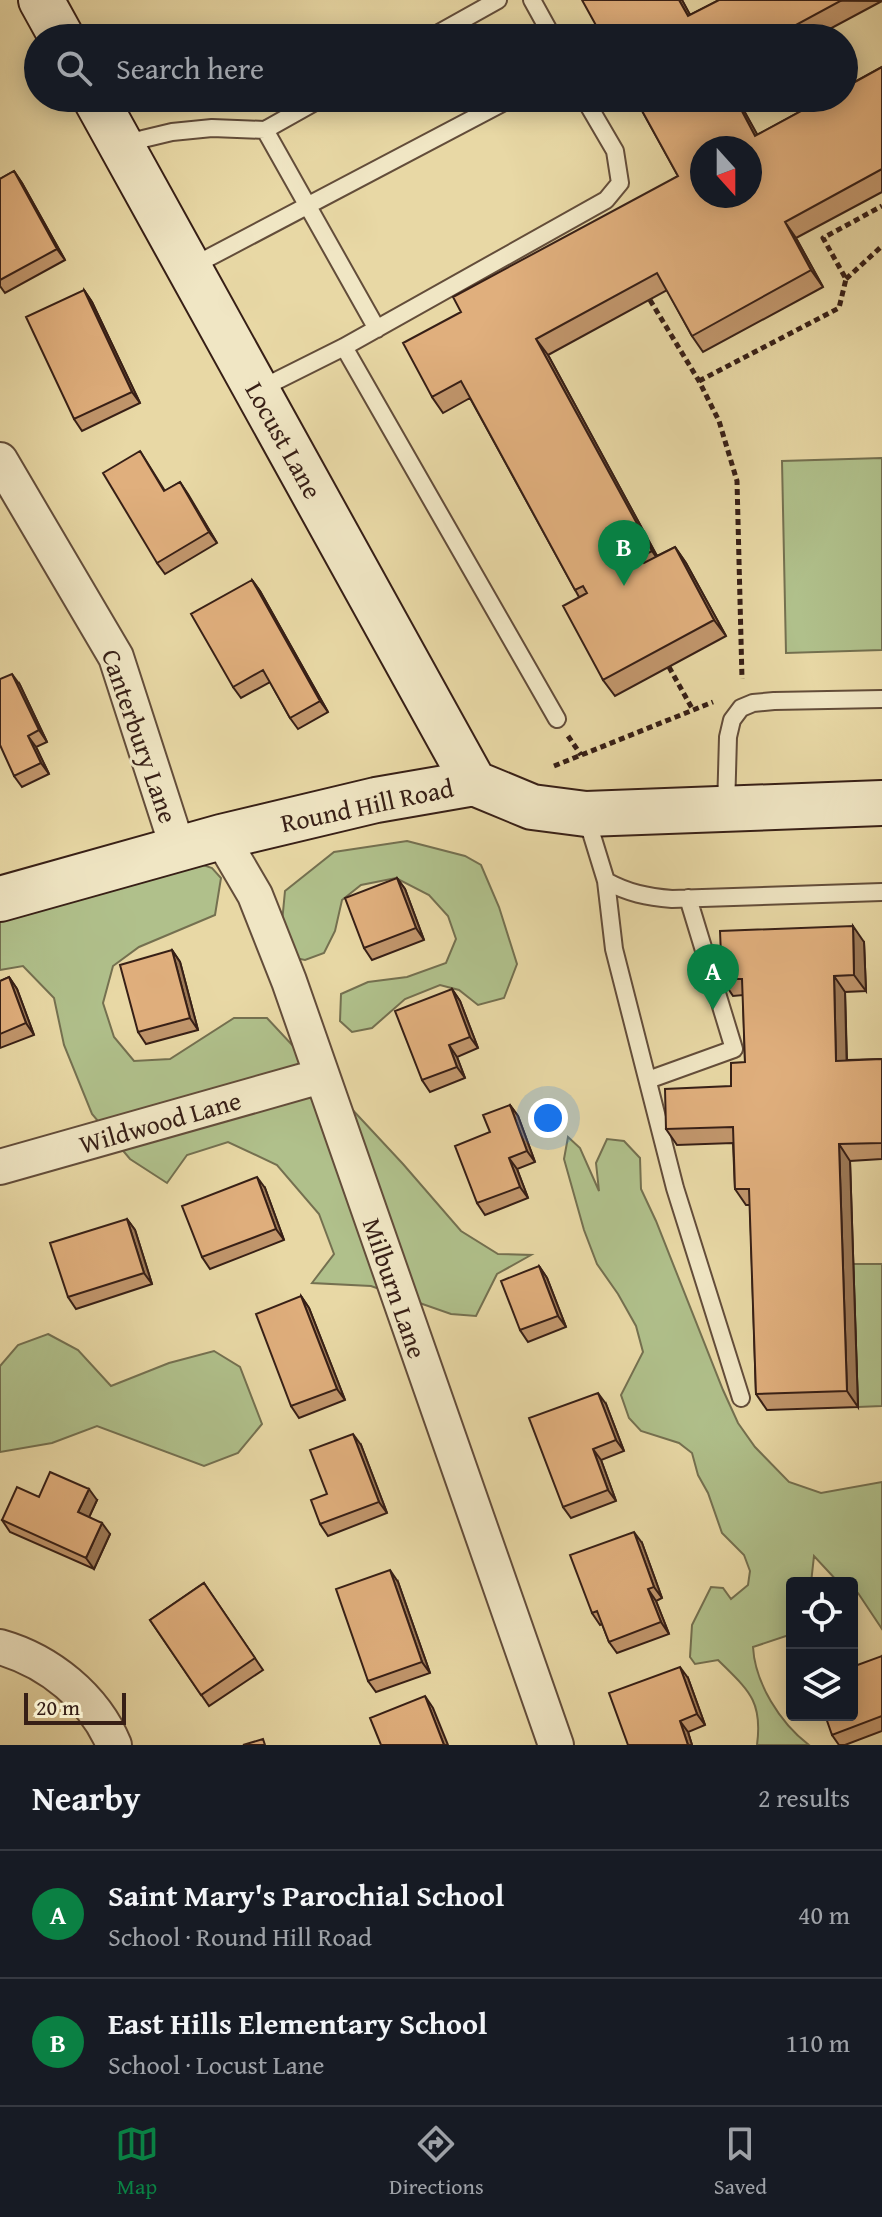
<!DOCTYPE html>
<meta charset="utf-8">
<style>
:root{--surface:#171b24;--page:#20242c;--text:#f1f3f6;--muted:#9ea1a6;--line:#363941;--accent:#0b8043}
body{margin:0;font-family:"Gentium Book Plus",serif;background:var(--page);color:var(--text)}
.controls{position:absolute;right:24px;bottom:24px;display:grid;overflow:hidden;border-radius:8px;box-shadow:0 4px 20px #0003}
.controls button{width:72px;height:72px;display:grid;place-items:center;padding:0;border:0;border-bottom:2px solid var(--line);background:var(--surface);color:var(--text);font:40px sans-serif}
.compass{position:absolute;left:690px;top:136px;width:72px;height:72px;border-radius:50%;background:var(--surface);box-shadow:0 4px 20px #0003;rotate:159deg}
.scale{position:absolute;left:24px;bottom:20px;width:102px;box-sizing:border-box;padding-left:8px;border:4px solid #371f16;border-top:0;font-size:22px;line-height:28px;white-space:nowrap;color:#371f16;-webkit-text-stroke:6px #f0e6c4;paint-order:stroke}
.you{position:absolute;left:548px;top:1118px;width:28px;height:28px;margin:-20px;border:6px solid #fff;border-radius:50%;background:#1a73e8;box-shadow:0 0 0 12px #1a73e833}
.badge{display:grid;place-items:center;width:52px;height:52px;border-radius:50%;background:var(--accent);color:#fff;font-size:26px;font-weight:700}
.pin{position:absolute;translate:-50% -66px;filter:drop-shadow(0 2px 4px #0008)}
.pin::after{content:'';position:absolute;top:42px;width:28px;height:24px;background:inherit;clip-path:polygon(0 0,100% 0,50% 100%)}
.list{margin:0;padding:0;list-style:none}
h2{display:flex;justify-content:space-between;align-items:center;height:104px;margin:0;padding:0 32px;font-size:34px}
h2 small{font-size:26px;font-weight:400;color:var(--muted)}
.list li{display:grid;grid-template-columns:52px 1fr auto;gap:24px;align-items:center;box-sizing:border-box;height:128px;padding:0 32px;border-top:2px solid var(--line)}
.list b{display:block;font-size:30px;white-space:nowrap}
.list p{margin:0;font-size:26px;white-space:nowrap;color:var(--muted)}
.list em{font-size:26px;font-style:normal;color:var(--muted)}
.icon{flex:none;width:44px;height:44px;fill:none;stroke:currentColor;stroke-width:2;stroke-linecap:round;stroke-linejoin:round}
.map{position:relative;flex:none;width:882px;height:1745px;overflow:hidden}
.search{position:absolute;background:var(--surface);box-shadow:0 4px 20px #0003;left:24px;right:24px;top:24px;height:88px;display:flex;align-items:center;gap:20px;box-sizing:border-box;padding:0 28px;border-radius:44px;color:var(--muted);font-size:30px}
.sheet{height:360px;background:var(--surface)}
nav{display:flex;justify-content:space-around;align-items:center;box-sizing:border-box;height:112px;border-top:2px solid var(--line);background:var(--surface);font-size:22px;color:var(--muted)}
nav a{display:grid;justify-items:center;gap:4px}
nav .on{color:var(--accent)}
.map>svg:first-child{display:block}
.green{fill:#b0c08b;stroke:#747050;stroke-width:2}
.lines{fill:none;stroke-linecap:round;stroke-linejoin:round}
.lane-casing{stroke:#634d3a;stroke-width:20}
.street-casing{stroke:#634d3a;stroke-width:38}
.secondary-casing{stroke:#371f16;stroke-width:48}
.path{stroke:#371f16;stroke-width:5;stroke-dasharray:6 4;stroke-linecap:butt}
.lane{stroke:#f0e6c4;stroke-width:16}
.street{stroke:#f0e6c4;stroke-width:34}
.secondary{stroke:#f0e6c4;stroke-width:44}
.wall{fill:#c1966c;stroke:#371f16;stroke-width:2}
.shaded-wall{fill:#9d7a58;stroke:#371f16;stroke-width:2}
.building{fill:#e0af7d;stroke:#371f16;stroke-width:2;fill-rule:evenodd}
.labels{text-anchor:middle;dominant-baseline:central;stroke-width:6;stroke-linejoin:round;paint-order:stroke}
.street-label{font-size:26px;fill:#371f16;stroke:#f0e6c4}
</style>
<div class="map">
<svg width="882" height="1745" viewBox="0 0 882 1745">
<rect width="100%" height="100%" fill="#e8d8a5"/>
<filter id="stains"><feTurbulence type="fractalNoise" baseFrequency=".0025" numOctaves="4"/><feColorMatrix values="0 0 0 0 .2 0 0 0 0 .09 0 0 0 0 .02 0 0 0 .5 -.17"/></filter>
<radialGradient id="worn" r=".72"><stop offset=".6" stop-color="#630" stop-opacity="0"/><stop offset="1" stop-color="#630" stop-opacity=".3"/></radialGradient>
<path class="green" d="M882,458V650L786,653L782,461Z
M407,841L465,856L481,865L499,907L517,964L504,998L478,1005L459,990L440,985L405,999L372,1028L352,1032L340,1021L341,994L368,982L407,977L446,963L456,939L448,916L429,895L396,878L361,885L342,900L335,931L324,953L305,960L290,957L281,933L285,891L334,852Z
M195,862L212,868L221,878L215,915L139,947L113,966L103,1003L114,1037L134,1061L170,1059L234,1018H267L403,1164L461,1231L498,1254L531,1255L497,1274L476,1316L451,1314L371,1286L312,1283L334,1254L319,1214L277,1165L228,1142L187,1155L167,1183L130,1159L92,1114L64,1045L54,998L23,966L0,970V919Z
M568,1137L580,1148L599,1191L596,1163L607,1139L624,1141L640,1158L641,1189L656,1221L723,1390L738,1423L755,1447L789,1482L821,1493L882,1482V1629L858,1593L852,1591V1583H839L814,1556L811,1583H792V1634L753,1647C755,1683 780,1723 809,1745H757C763,1700 748,1690 718,1660L695,1664L690,1657L692,1625L711,1587L723,1588L731,1599L748,1585L750,1571L744,1555L722,1533L708,1493L698,1475L692,1453L679,1443L641,1431L629,1418L621,1395L643,1352L636,1326L618,1294L597,1264L584,1230L564,1159Z
M853,1264H882V1406L858,1407Z
M48,1334L78,1350L111,1386L169,1363L214,1351L240,1367L262,1424L238,1453L204,1466L97,1426L52,1443L0,1452V1366L18,1345Z"/>
<g class="lines">
<g class="lane-casing">
<path id="lane" d="M532,0L553,38
M430,38L498,0
M265,130L377,329
M122,144L172,132L212,128L265,130L322,98
M191,267L512,98
M344,347L557,719
M258,390L344,347L606,200L620,183L615,151L584,98
M726,809L728,737L732,720L741,708L753,703L774,701L882,699
M586,816L606,881L614,949L675,1188L741,1398
M606,881C628,893 647,897 672,899L882,892
M648,1080L734,1049L688,898"/>
</g>
<g class="street-casing">
<path id="street" d="M0,460L116,657L178,849
M221,837L255,895L289,981L556,1745
M0,1167L321,1076
M0,1647C49,1661 94,1697 114,1745"/>
</g>
<g class="secondary-casing">
<path id="secondary" d="M41,0L62,38
M95,98L474,783
M0,899L221,837L376,800L474,783L532,807L586,814L882,803"/>
</g>
<path class="path" d="M846,279L882,246
M650,300L699,381L719,421L737,481L742,679
M699,381L839,308L846,279L823,238L882,206
M669,667L693,710
M568,736L581,755
M554,766L713,702"/>
<use href="#lane" class="lane"/>
<use href="#street" class="street"/>
<use href="#secondary" class="secondary"/>
</g>
<path class="wall" d="M682,0L690,15L719,0L882,1L813,38H603Z
M882,67V192L796,238L823,287L703,352L692,336L667,290L548,355L657,556L675,547L686,563L726,636L615,696L603,680L579,597L470,398L443,413L432,397L461,312L678,176L635,98H737L757,135Z
M14,171L22,183L65,260L5,293L0,286V179Z
M84,290L92,302L140,403L82,431L74,419Z
M140,451L165,491L180,482L217,543L165,574L157,563Z
M252,580L260,591L328,712L298,729L290,718L270,682L241,698L233,687Z
M20,685L47,742L36,747L49,774L22,787L14,776Z
M397,878L405,889L424,940L372,960L364,948Z
M864,942L866,991L845,992L847,1060L882,1059V1159L850,1161L858,1407L767,1410L756,1394L750,1205H746L735,1189L733,1143L677,1145L666,1129L731,1086L745,1062L743,995L733,996L722,979Z
M172,950L180,962L198,1030L146,1044L138,1032Z
M9,977L17,989L34,1035L0,1048V981Z
M452,989L460,1001L478,1048L457,1057L465,1078L430,1092L422,1080Z
M510,1105L518,1116L535,1162L517,1169L528,1198L485,1215L477,1203L490,1132Z
M265,1188L284,1240L210,1269L202,1257Z
M127,1219L135,1230L152,1284L76,1309L68,1297Z
M539,1266L547,1278L566,1327L528,1342L520,1330Z
M301,1296L309,1308L345,1400L299,1418L291,1406Z
M606,1404L624,1451L601,1460L616,1501L571,1518L563,1507Z
M361,1445L387,1513L328,1536L320,1524L327,1494Z
M39,1497L97,1500L89,1517L110,1534L94,1569L10,1532L2,1520Z
M642,1543L662,1598L656,1601L669,1634L617,1653L609,1642L602,1624L600,1625L592,1613Z
M398,1582L430,1673L376,1692L368,1681Z
M204,1583L263,1670L209,1706L150,1620Z
M882,1656V1731L845,1745H839L832,1735Z
M688,1678L705,1725L688,1732L692,1745H628Z"/>
<path class="shaded-wall" d="M679,0H682L700,33L688,16Z
M735,98H737L767,152L755,136Z
M14,171L22,183L65,260L57,249Z
M785,222L796,238L823,287L811,270Z
M84,290L92,302L140,403L132,392Z
M536,339L548,355L663,567L652,551Z
M180,482L188,494L217,543L209,532Z
M675,547L686,563L726,636L714,620Z
M252,580L260,591L328,712L320,701Z
M12,674L20,685L47,742L39,730Z
M28,736L36,747L49,774L41,763Z
M397,878L405,889L424,940L416,928Z
M853,926L864,942L866,991L854,975Z
M172,950L180,962L198,1030L190,1018Z
M834,976L845,992L847,1077L836,1061Z
M9,977L17,989L34,1035L26,1023Z
M452,989L460,1001L478,1048L470,1037Z
M449,1045L457,1057L465,1078L457,1067Z
M510,1105L518,1116L535,1162L527,1151Z
M839,1144L850,1161L858,1407L847,1391Z
M509,1158L517,1169L528,1198L520,1187Z
M257,1177L265,1188L284,1240L276,1229Z
M127,1219L135,1230L152,1284L144,1273Z
M539,1266L547,1278L566,1327L558,1316Z
M301,1296L309,1308L345,1400L337,1389Z
M598,1393L606,1404L624,1451L616,1440Z
M353,1434L361,1445L387,1513L379,1502Z
M593,1449L601,1460L616,1501L608,1490Z
M89,1489L97,1500L86,1524L78,1512Z
M102,1523L110,1534L94,1569L86,1558Z
M634,1532L642,1543L662,1598L654,1587Z
M390,1570L398,1582L430,1673L422,1662Z
M648,1589L656,1601L669,1634L661,1622Z
M680,1667L688,1678L705,1725L697,1714Z
M425,1696L433,1708L448,1745H444Z
M680,1721L688,1732L692,1745H688Z"/>
<path class="building" d="M582,0H679L688,16L719,0H842L772,38H603Z
M882,67V169L785,222L811,270L692,336L657,273L536,339L652,551L640,557L644,563L675,547L714,620L603,680L563,606L587,593L583,586L575,590L461,381L432,397L403,343L461,312L453,297L678,176L635,98H735L755,136L825,98H844V88ZM702,148H750V196H702Z
M14,171L57,249L0,280V179Z
M84,290L132,392L74,419L26,317Z
M140,451L164,491L180,482L209,532L157,563L103,473Z
M252,580L320,701L290,718L263,670L233,687L191,614Z
M12,674L39,730L28,736L41,763L14,776L0,745V679Z
M397,878L416,928L364,948L345,898Z
M853,926L854,975L834,976L836,1061L882,1059V1143L839,1144L847,1391L756,1394L749,1189H735L733,1127L666,1129L665,1089L731,1086V1063L745,1062L742,979H722L720,931Z
M172,950L190,1018L138,1032L120,965Z
M9,977L26,1023L0,1034V981Z
M452,989L470,1037L449,1045L457,1067L422,1080L395,1011Z
M510,1105L527,1151L509,1158L520,1187L477,1203L455,1146L490,1132L483,1115Z
M257,1177L276,1229L202,1257L182,1206Z
M127,1219L144,1273L68,1297L50,1243Z
M539,1266L558,1316L520,1330L501,1281Z
M301,1296L337,1389L291,1406L256,1314Z
M598,1393L616,1440L593,1449L608,1490L563,1507L529,1418Z
M353,1434L379,1502L320,1524L311,1500L327,1494L310,1450Z
M50,1472L89,1489L78,1512L102,1523L86,1558L2,1520L17,1487L39,1497Z
M634,1532L654,1587L648,1589L661,1622L609,1642L597,1611L592,1613L570,1555Z
M390,1570L422,1662L368,1681L336,1589Z
M204,1583L255,1658L201,1695L150,1620Z
M882,1656V1716L832,1735L825,1715H852V1667Z
M680,1667L697,1714L680,1721L688,1745H628L609,1693Z
M425,1696L444,1745H381L370,1718Z
M263,1739L265,1745H243Z"/>
<g class="labels">
<g class="street-label">
<text transform="translate(284 440) rotate(61)">Locust Lane</text>
<text transform="translate(140 736) rotate(71)">Canterbury Lane</text>
<text transform="translate(367 805) rotate(-12)">Round Hill Road</text>
<text transform="translate(160 1122) rotate(-16)">Wildwood Lane</text>
<text transform="translate(395 1288) rotate(71)">Milburn Lane</text>
</g>
</g>
<rect width="100%" height="100%" filter="url(#stains)"/>
<rect width="100%" height="100%" fill="url(#worn)"/>
</svg>
<div class="controls">
<button><svg class="icon" aria-label="locate" viewBox="0 0 24 24"><circle cx="12" cy="12" r="6"/><path d="M12 2v4M12 18v4M2 12h4M18 12h4"/></svg></button>
<button><svg class="icon" aria-label="layers" viewBox="0 0 24 24"><path d="M12 4l9 5-9 5-9-5zM3 14l9 5 9-5"/></svg></button>
</div>
<svg class="compass" viewBox="-18 -18 36 36"><path d="M0-13l5 13h-10z" fill="#e53935"/><path d="M0 13l5-13h-10z" fill="#9ea1a6"/></svg>
<div class="scale">20 m</div>
<div class="you"></div>
<div class="pin badge" style="left:713px;top:1010px">A</div>
<div class="pin badge" style="left:624px;top:586px">B</div>
<div class="search"><svg class="icon" aria-label="search" viewBox="0 0 24 24"><circle cx="10" cy="10" r="6"/><path d="M15 15l6 6"/></svg>Search here</div>
</div>
<section class="sheet">
<h2>Nearby<small>2 results</small></h2>
<ul class="list">
<li><span class="badge">A</span><div><b>Saint Mary's Parochial School</b><p>School · Round Hill Road</p></div><em>40 m</em></li>
<li><span class="badge">B</span><div><b>East Hills Elementary School</b><p>School · Locust Lane</p></div><em>110 m</em></li>
</ul>
</section>
<nav>
<a class="on"><svg class="icon" aria-label="map" viewBox="0 0 24 24"><path d="M3 6l6-2 6 2 6-2v14l-6 2-6-2-6 2zM9 4v14M15 6v14"/></svg>Map</a>
<a><svg class="icon" aria-label="directions" viewBox="0 0 24 24"><path d="M12 3l9 9-9 9-9-9zM9 14v-3h6M13 9l2 2-2 2"/></svg>Directions</a>
<a><svg class="icon" aria-label="saved" viewBox="0 0 24 24"><path d="M7 4h10v16l-5-4-5 4z"/></svg>Saved</a>
</nav>
